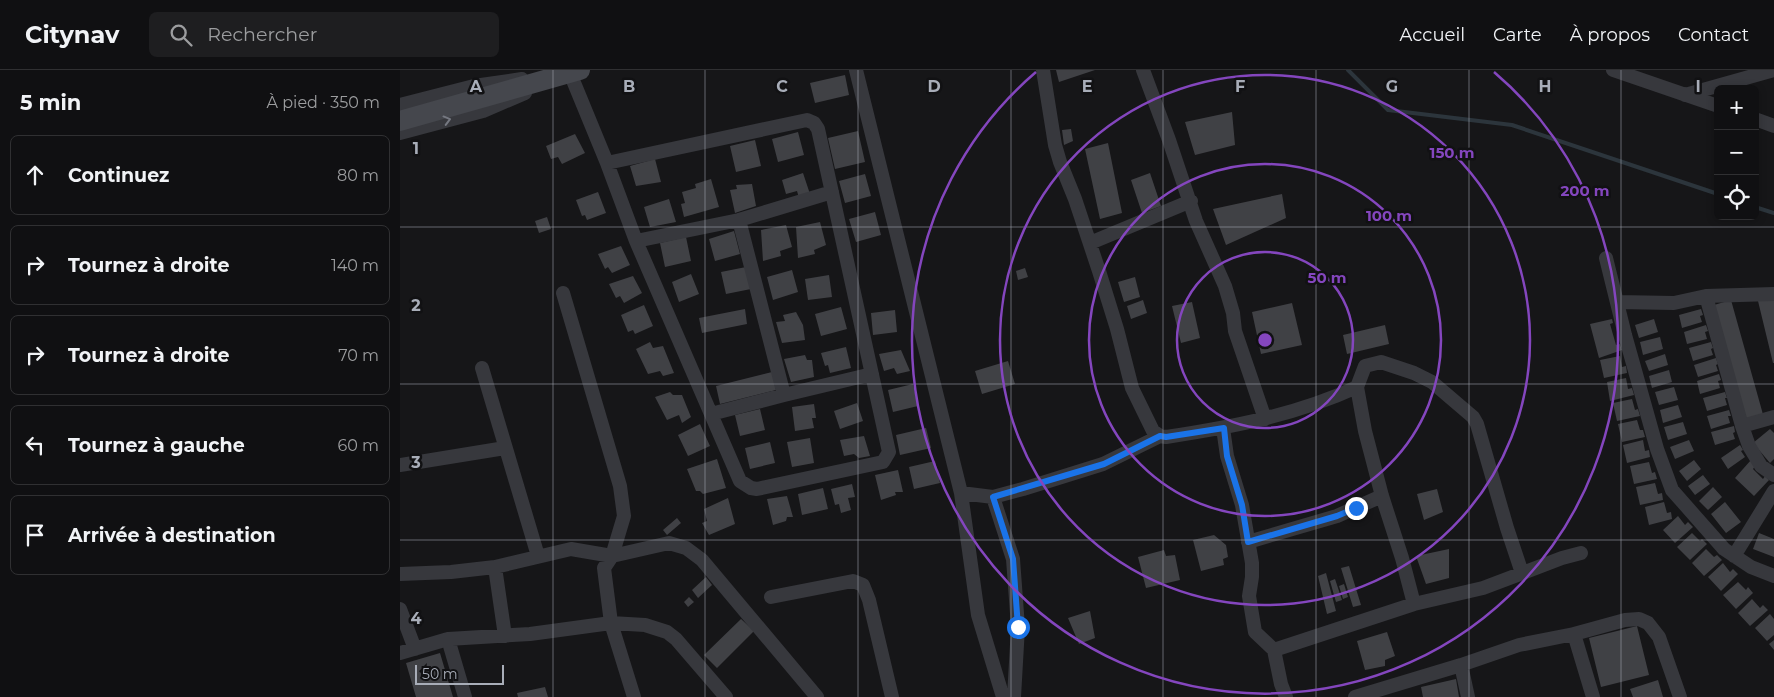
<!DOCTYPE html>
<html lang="fr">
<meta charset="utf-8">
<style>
:root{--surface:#101012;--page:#1e1e20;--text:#f1f3f6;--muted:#9c9d9f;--line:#303032}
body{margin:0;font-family:Montserrat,sans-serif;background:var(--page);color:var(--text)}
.controls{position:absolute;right:15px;top:15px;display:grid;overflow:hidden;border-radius:8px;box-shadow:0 2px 8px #0003}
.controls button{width:45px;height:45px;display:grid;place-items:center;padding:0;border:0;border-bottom:1px solid var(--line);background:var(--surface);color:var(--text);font:25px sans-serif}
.scale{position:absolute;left:15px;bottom:12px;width:89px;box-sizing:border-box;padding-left:5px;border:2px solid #a8adb8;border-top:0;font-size:14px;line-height:18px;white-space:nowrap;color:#a8adb8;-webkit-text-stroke:4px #111113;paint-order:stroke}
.stop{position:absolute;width:15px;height:15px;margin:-11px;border:4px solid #1a73e8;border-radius:50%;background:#fff}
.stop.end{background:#1a73e8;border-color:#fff;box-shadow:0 1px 5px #0008}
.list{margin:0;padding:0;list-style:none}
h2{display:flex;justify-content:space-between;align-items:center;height:65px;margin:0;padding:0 20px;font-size:21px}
h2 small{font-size:16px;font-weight:400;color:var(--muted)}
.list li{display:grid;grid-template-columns:32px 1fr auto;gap:15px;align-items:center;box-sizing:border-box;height:80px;margin:0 10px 10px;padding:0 10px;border:1px solid var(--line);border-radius:8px}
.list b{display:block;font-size:19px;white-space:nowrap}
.list em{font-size:16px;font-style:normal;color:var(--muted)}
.icon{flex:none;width:28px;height:28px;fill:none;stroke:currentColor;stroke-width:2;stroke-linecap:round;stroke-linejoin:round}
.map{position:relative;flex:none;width:1374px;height:627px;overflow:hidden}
header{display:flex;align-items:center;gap:30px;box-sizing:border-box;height:70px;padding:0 25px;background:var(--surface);border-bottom:1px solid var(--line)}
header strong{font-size:24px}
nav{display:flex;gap:28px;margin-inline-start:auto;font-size:18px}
.search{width:350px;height:45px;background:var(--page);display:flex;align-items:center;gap:12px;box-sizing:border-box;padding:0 18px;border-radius:8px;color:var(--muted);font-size:19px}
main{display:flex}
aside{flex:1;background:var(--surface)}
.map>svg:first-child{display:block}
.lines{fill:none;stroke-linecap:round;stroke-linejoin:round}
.stream{stroke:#2c353c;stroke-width:4}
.building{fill:#404145}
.street{stroke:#37383d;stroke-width:14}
.secondary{stroke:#45474d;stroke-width:20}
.oneway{stroke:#757881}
.route{stroke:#1a73e8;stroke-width:6}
.grid{fill:none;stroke:#a8adb8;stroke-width:1;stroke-opacity:0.55}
.ring{fill:none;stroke:#8446be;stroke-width:2.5}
.grid-label{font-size:16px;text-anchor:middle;font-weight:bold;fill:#a8adb8;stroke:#111113;stroke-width:5;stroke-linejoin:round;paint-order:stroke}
.centre{fill:#8446be;stroke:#111113;stroke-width:2.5}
.ring-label{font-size:15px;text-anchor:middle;font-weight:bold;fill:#8446be;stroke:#111113;stroke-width:5;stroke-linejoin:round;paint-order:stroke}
</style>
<header>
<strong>Citynav</strong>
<div class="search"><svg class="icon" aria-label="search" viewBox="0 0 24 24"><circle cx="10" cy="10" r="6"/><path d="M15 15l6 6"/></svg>Rechercher</div>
<nav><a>Accueil</a><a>Carte</a><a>À propos</a><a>Contact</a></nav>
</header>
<main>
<aside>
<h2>5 min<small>À pied · 350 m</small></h2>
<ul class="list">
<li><svg class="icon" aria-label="ahead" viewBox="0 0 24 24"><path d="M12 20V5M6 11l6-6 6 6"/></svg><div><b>Continuez</b></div><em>80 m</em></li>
<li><svg class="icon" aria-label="right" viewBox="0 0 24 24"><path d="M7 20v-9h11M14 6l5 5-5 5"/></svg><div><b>Tournez à droite</b></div><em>140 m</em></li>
<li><svg class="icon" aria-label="right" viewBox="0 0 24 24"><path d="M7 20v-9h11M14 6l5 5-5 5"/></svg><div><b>Tournez à droite</b></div><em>70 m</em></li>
<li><svg class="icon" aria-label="left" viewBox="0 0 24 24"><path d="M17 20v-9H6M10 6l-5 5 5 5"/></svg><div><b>Tournez à gauche</b></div><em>60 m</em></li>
<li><svg class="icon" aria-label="arrive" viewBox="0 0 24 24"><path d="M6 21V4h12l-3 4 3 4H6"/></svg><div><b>Arrivée à destination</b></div></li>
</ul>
</aside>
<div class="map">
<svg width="1374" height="627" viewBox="0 0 1374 627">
<rect width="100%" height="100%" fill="#161618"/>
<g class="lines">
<path class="stream" d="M948,0L988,40L1112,55L1318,124
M1355,137L1374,143"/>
</g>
<path class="building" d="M656,0H695L659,12Z
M445,5L449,25L415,33L410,13Z
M832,42L835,75L795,85L785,52Z
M671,59L673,71L664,75L662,60Z
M458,61L465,92L435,99L428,68Z
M398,62L404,85L378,92L372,69Z
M175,64L185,83L162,94L158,87L151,89L146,76Z
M355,70L361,96L336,102L330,76Z
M708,73L722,143L700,149L685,79Z
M255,89L261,112L236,116L230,96Z
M403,103L410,124L399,128L397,121L386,124L382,110Z
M750,103L761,136L742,143L731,110Z
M465,104L471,126L445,133L439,111Z
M311,109L319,137L284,147L281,134L285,133L282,122L296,118L295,114Z
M352,114L356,136L335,143L330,120L337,119L336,115Z
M198,122L206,143L187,150L185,145L182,146L176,130Z
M882,124L886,148L826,175L813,139Z
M269,129L276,152L250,157L244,137Z
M475,142L481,165L456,172L449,149Z
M147,147L151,159L139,163L135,151Z
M420,152L426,175L414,180L415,184L398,188L396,157Z
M386,155L392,177L380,181L381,186L363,191L361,160Z
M334,161L340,184L315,191L309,169Z
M286,167L291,191L265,197L260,173Z
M221,176L230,195L212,203L208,197L205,199L198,184Z
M346,197L351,219L326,224L321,202Z
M625,198L628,207L618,210L616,201Z
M392,200L398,222L373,230L367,207Z
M291,204L299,224L279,232L272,212Z
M429,205L432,227L408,230L405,209Z
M233,206L242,223L224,233L220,226L216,228L209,214Z
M735,207L740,227L724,232L718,212Z
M1374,227V293H1373L1358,231Z
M743,230L747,243L731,249L727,236Z
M1331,230L1364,348L1347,353L1314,235Z
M792,232L800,268L781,273L772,236Z
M892,233L902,275L861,284L852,242Z
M244,235L253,256L235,264L233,260L228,262L221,245Z
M441,237L447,259L421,266L415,244Z
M345,239L347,254L302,263L299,248Z
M1301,239L1303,245L1300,246L1302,252L1282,258L1279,245Z
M495,240L497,262L473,265L471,243Z
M396,242L403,255L405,270L382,273L376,252L385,251L383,245Z
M1212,249L1213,253L1210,254L1216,275L1220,274L1222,280L1199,288L1190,254Z
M1254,249L1258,262L1239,268L1235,255Z
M985,255L989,274L947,284L943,265Z
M1306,255L1308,261L1305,262L1307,269L1287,274L1284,262Z
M1260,267L1263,279L1243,285L1240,272Z
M250,272L253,278L263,276L274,303L263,306L260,301L248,304L236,279Z
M1311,272L1313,278L1311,279L1313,285L1293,291L1289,278Z
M446,277L451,298L430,303L428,295L425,296L421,283Z
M501,280L510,301L497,304L494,298L484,301L479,284Z
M1265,284L1268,295L1249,301L1245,291Z
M405,285L407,290H412L414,307L391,312L384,289Z
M1220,286L1222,297L1226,296L1227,303L1204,308L1200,290Z
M1316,288L1318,294L1316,295L1318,301L1298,307L1294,295Z
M608,291L615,314L582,324L575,301Z
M1269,300L1272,312L1252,318L1249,306Z
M372,302L376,320L320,334L316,316Z
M1319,304L1321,310L1318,311L1320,318L1300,324L1297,311Z
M1226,308L1228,319L1232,318L1234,325L1210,331L1207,312Z
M513,314L518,336L493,342L488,320Z
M1274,317L1278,330L1259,335L1255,322Z
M270,322L273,325H282L291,347L282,353L279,345L267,350L255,327Z
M1325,322L1327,328H1325L1327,335L1307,341L1303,328Z
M1232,329L1235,340L1238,339L1240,346L1217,351L1213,333Z
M457,333L463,351L440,359L434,341Z
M414,334L416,348H412L414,358L395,361L392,337Z
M1278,335L1282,347L1263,353L1260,340Z
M360,339L365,360L340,366L335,345Z
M1329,340L1331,346H1328L1330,353L1311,359L1307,346Z
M1237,350L1240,360H1243L1245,367L1222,372L1218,354Z
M1283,352L1287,364L1268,370L1264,357Z
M300,354L310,376L288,386L278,365Z
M1334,356L1335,362L1333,363L1335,369L1315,375L1311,362Z
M526,358L531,378L500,385L496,365Z
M1370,359L1374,363V389L1370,393L1353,373Z
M464,366L470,386L459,388L454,384L444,386L440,370Z
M410,368L414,393L392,397L387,372Z
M1243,370L1245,381L1249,380L1250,387L1227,393L1223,375Z
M1289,370L1294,381L1275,389L1270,377Z
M370,372L375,393L350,399L345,378Z
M1340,375L1343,380L1341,381L1345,387L1328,399L1321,388Z
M317,389L326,418L303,424L300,421H296L287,399Z
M1294,390L1301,399L1287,411L1279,401Z
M1351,390L1356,395L1353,399L1363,409L1365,406L1369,410L1354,426L1335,408Z
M535,391L540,413L514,419L509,397Z
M1249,392L1252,403L1255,402L1257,409L1234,414L1230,396Z
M498,400L503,422H495L496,425L481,430L475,405Z
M1303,405L1310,414L1295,425L1288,416Z
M1255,413L1258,424L1262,423L1263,430L1240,435L1236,417Z
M452,414L455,427L448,428L451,440L441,443L439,434L435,435L431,419Z
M1313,417L1322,427L1308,440L1299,431Z
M423,418L428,439L402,445L398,424Z
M1037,419L1043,442L1024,450L1017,424Z
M387,426L393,447H387L386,451L373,455L367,429Z
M328,428L335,454L309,465L302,453L307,451L304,439Z
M1264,432L1267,443L1271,442L1272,449L1249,455L1245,437Z
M1325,432L1341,452L1326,463L1311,444Z
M1278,446L1285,455L1288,452L1293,457L1275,473L1263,460Z
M277,448L281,453L267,465L263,460Z
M1292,463L1300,471L1302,469L1307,474L1290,490L1277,477Z
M1359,463L1374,469V487L1353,479Z
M814,465L826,475L828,487L823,489L824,495L801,501L793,470Z
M1049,479V508L1026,514L1016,486Z
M1306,479L1314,487L1317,485L1322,490L1304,506L1292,493Z
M764,480L766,486L775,485L780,510L746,518L738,487Z
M1323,493L1330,502L1333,499L1338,504L1321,521L1308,507Z
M949,496L961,535L953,537L941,498Z
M926,503L936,541L927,544L918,506Z
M306,507L312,515L298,528L292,520Z
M935,509L942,530L936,532L930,511Z
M1338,512L1346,520L1348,517L1353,523L1336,539L1323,525Z
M944,514L948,527L943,529L939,516Z
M289,527L294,532L288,537L284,532Z
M1352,529L1360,538L1363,535L1368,540L1350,556L1338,543Z
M690,541L695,568L679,574L668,548Z
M1370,544L1374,549V565L1367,571L1355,558Z
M341,549L354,561L317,598L304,585Z
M1237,556L1249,605L1201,617L1189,568Z
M987,562L995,586L985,590V596L965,600L957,571Z
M1374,570V580L1369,574Z
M40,583L53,627H16L6,593Z
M1056,609L1059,627H1023L1021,617Z
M1258,610L1263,627H1233L1230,619Z
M145,617L148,627H118L117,623Z"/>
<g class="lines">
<path class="street" d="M167,0L170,3L207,93L236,171L340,411L351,418L357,419L483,392L489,382L418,59L414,53L407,50L207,93
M456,0L561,423L578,545L603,627
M643,0L655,75L660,92L675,129L699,201L717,259L732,318L753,361L760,366L766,367C832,357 896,345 957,317L965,296L981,292L1014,303L1032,312L1073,347L1077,354L1107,458L1122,503
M743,0L769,70L796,151L825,216L833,243L835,261L865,349
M1213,0L1318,36
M1285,25L1374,0
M0,35L74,16L122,9
M1355,49L1374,56
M0,63L83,41L125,23
M339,150L384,325
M236,171L339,150L432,122
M690,173L791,131
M1206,188L1225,265L1257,379L1272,420L1324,479L1351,497L1374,506
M163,223L220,416L224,446L212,486L269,473L286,478L302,490L417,627
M1306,226L1342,356L1349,376L1361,396L1374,405
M1217,232L1274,233L1306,226L1374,224
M82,298L138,486
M957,317L965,361L982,426L1002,488L1014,534
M311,344L384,325L472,304
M1342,356L1374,347
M823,358L827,386L842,435L852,493V507L849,526L855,562L874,580
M0,395L105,378
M561,423L593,427L623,419L703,394L760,366
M593,427L613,489L618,557L614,627
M848,472L937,446L982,426
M1334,486L1374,421
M95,497L105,566
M0,504L51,502L95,497L171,479L212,486L204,498L211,553L234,627
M371,527L453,511L463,515L469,530L492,627
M0,539L15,579
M1174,564L1193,627
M48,569L65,627
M0,583L48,569L130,564L211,553L245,555L267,562L276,569L326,627
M1061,595L1068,627
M886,627L881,614L874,580L1014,534L1083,518L1162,488L1181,483
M955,627L1061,595L1119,575L1174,564L1225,550L1239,549L1248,553L1259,567L1280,627"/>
<path class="secondary" d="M0,51L180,0"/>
</g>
<defs><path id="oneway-chevron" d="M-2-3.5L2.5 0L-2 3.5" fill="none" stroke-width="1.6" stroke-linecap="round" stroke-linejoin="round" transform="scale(1.25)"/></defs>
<use class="oneway" href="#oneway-chevron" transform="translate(47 50) rotate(-15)"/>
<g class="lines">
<path class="route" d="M618,557L613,489L593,427L704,394L760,366L766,367L824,358L827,386L842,435L848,472L937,446L956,438"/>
</g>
<path class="grid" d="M153,0V627M305,0V627M458,0V627M611,0V627M763,0V627M916,0V627M1069,0V627M1221,0V627M0,157H1374M0,314H1374M0,470H1374"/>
<g class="ring">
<circle cx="865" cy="270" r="88"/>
<circle cx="865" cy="270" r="176"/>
<circle cx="865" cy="270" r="265"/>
<path d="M1094 2A353 353 0 1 1 636 2"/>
</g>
<g class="grid-label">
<text x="76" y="22">A</text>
<text x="229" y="22">B</text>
<text x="382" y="22">C</text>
<text x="534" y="22">D</text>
<text x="687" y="22">E</text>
<text x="840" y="22">F</text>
<text x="992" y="22">G</text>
<text x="1145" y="22">H</text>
<text x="1298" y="22">I</text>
<text x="16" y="84">1</text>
<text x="16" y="241">2</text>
<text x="16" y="398">3</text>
<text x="16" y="554">4</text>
</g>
<circle cx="865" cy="270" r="8" class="centre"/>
<g class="ring-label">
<text x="1052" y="88">150 m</text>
<text x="1185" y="126">200 m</text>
<text x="989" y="151">100 m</text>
<text x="927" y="213">50 m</text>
</g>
</svg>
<div class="controls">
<button>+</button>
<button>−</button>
<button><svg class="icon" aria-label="locate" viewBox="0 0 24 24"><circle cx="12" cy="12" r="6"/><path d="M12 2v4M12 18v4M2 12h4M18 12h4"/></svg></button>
</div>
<div class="scale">50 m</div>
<div class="stop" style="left:618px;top:557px"></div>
<div class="stop end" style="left:956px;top:438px"></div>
</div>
</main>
